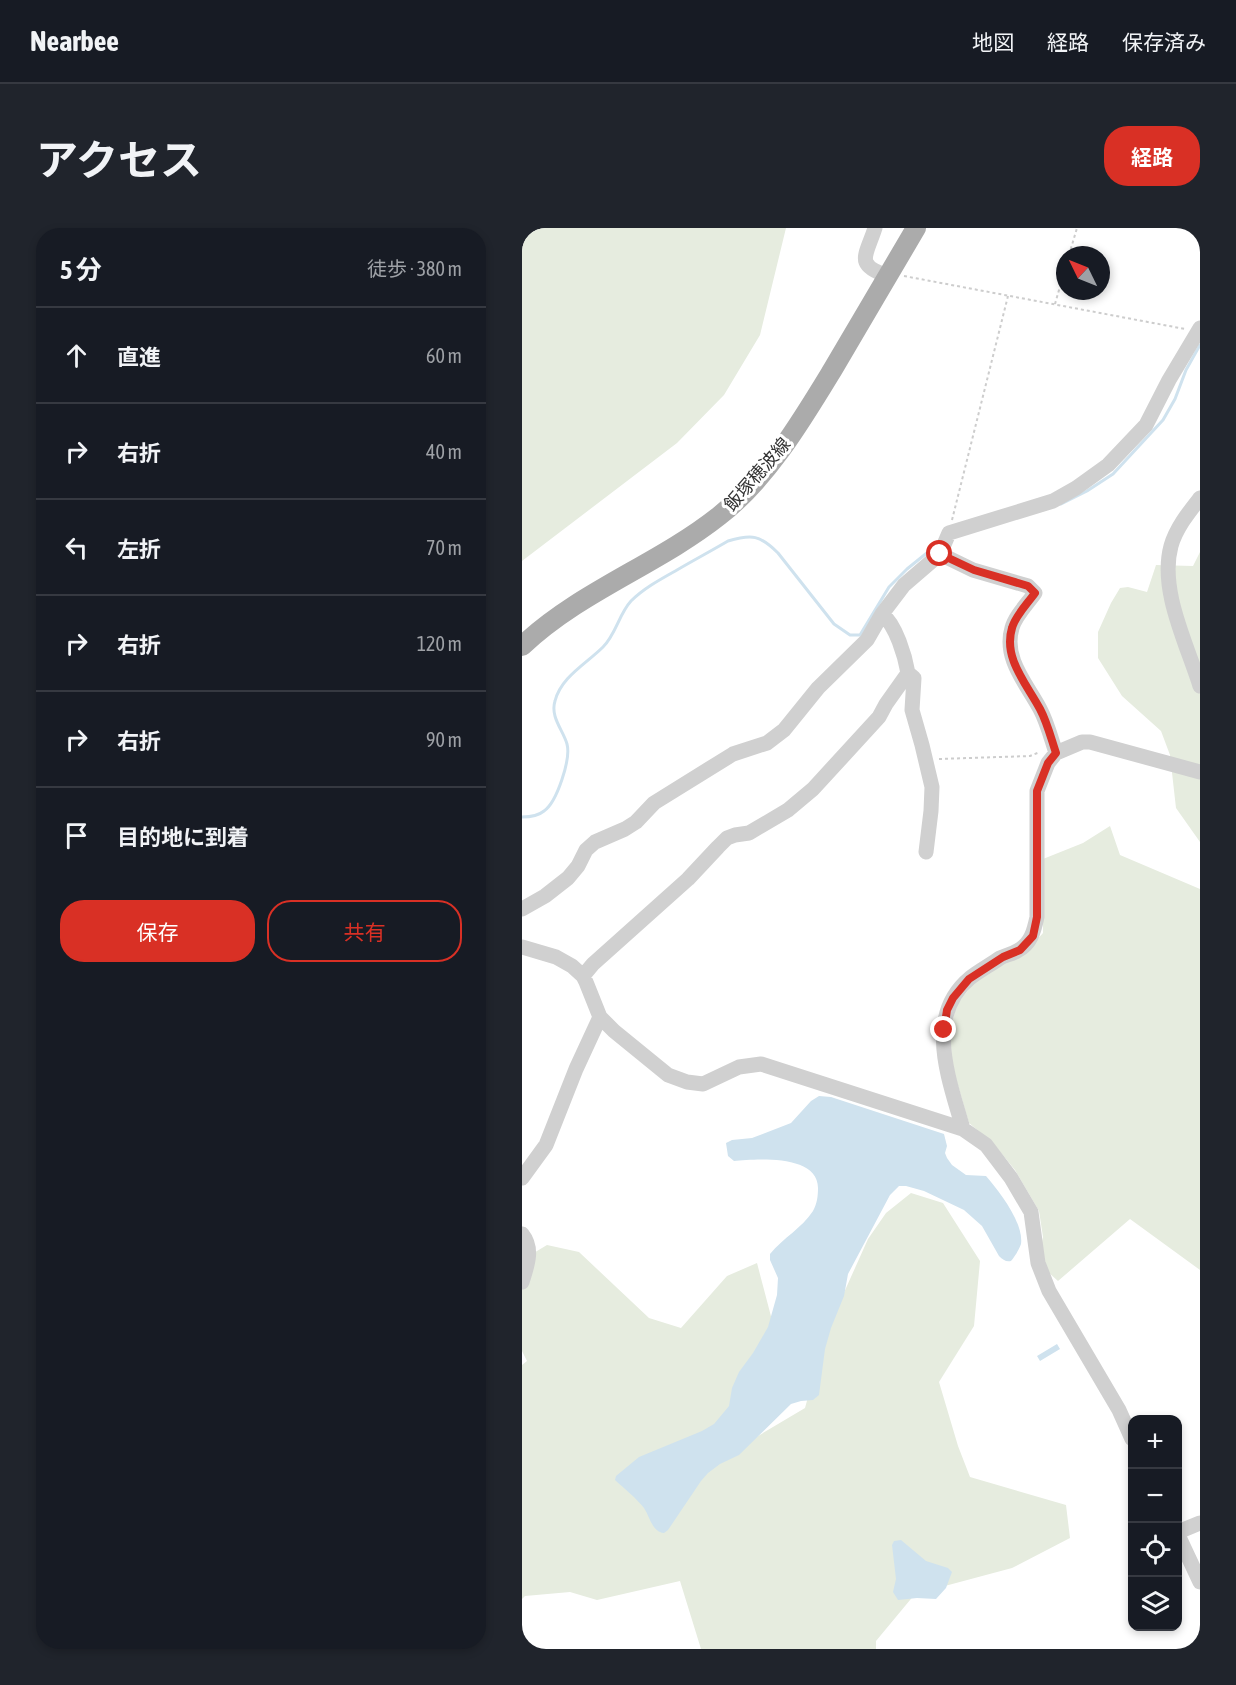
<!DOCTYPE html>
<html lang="ja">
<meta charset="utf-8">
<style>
:root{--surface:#171b24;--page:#20242c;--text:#f1f3f6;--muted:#9ea1a6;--line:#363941;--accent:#d93025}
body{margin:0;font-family:"Asap Condensed","Noto Sans JP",sans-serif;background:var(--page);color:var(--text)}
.controls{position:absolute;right:18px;bottom:18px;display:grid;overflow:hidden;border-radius:12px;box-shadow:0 3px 9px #0003}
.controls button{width:54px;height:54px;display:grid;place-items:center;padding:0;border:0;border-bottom:2px solid var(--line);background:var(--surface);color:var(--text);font:30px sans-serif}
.compass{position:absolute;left:534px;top:18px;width:54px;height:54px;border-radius:50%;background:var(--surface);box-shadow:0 3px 9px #0003;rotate:313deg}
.stop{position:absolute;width:18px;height:18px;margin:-14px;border:4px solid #d93025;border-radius:50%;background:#fff}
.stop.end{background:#d93025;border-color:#fff;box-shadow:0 2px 6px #0008}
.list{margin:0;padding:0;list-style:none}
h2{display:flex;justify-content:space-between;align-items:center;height:78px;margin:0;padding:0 24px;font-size:26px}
h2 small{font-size:20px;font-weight:400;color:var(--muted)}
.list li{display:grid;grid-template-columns:39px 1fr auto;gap:18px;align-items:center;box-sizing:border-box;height:96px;padding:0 24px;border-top:2px solid var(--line)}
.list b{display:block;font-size:22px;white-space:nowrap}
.list em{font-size:20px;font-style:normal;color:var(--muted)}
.actions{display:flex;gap:12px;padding:18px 24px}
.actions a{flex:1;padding:14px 0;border:2px solid var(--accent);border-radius:24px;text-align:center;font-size:21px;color:var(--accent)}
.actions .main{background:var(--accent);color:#fff}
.icon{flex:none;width:33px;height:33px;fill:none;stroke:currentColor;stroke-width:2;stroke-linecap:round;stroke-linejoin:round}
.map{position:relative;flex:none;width:678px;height:1421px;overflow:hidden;border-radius:24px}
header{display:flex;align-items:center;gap:36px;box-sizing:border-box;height:84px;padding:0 30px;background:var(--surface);border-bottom:2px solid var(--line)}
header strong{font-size:28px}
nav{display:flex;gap:33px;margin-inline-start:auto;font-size:21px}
.intro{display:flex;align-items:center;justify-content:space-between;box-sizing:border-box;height:144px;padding:0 36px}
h1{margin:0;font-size:42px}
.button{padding:15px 27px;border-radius:24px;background:var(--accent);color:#fff;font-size:21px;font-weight:700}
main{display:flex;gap:36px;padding:0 36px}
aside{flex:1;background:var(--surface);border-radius:24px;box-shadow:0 3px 9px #0003}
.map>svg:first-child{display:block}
.green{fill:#e6ecdf}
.water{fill:#cfe2ee}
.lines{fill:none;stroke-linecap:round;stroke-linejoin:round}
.stream{stroke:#cfe2ee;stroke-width:3}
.path{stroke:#cdcdcd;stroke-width:2;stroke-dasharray:3 3;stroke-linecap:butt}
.minor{stroke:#d0d0d0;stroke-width:15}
.major{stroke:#ababab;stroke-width:20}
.route{stroke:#d93025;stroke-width:8}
.labels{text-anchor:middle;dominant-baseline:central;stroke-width:6;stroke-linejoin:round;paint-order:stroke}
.street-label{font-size:18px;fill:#333;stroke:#fff}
</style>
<header>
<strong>Nearbee</strong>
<nav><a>地図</a><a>経路</a><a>保存済み</a></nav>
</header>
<div class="intro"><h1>アクセス</h1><a class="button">経路</a></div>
<main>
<aside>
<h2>5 分<small>徒歩 · 380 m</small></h2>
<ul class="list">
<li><svg class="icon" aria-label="ahead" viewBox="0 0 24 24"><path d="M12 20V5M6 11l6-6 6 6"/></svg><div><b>直進</b></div><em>60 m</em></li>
<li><svg class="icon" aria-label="right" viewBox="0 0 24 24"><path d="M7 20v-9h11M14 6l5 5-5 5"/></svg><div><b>右折</b></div><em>40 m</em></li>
<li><svg class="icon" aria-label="left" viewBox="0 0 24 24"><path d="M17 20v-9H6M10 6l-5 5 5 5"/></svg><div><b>左折</b></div><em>70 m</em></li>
<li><svg class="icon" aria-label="right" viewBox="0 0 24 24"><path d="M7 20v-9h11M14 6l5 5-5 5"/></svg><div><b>右折</b></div><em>120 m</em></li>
<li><svg class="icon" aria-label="right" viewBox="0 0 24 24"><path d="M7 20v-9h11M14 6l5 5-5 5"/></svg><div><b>右折</b></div><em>90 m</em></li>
<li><svg class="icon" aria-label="arrive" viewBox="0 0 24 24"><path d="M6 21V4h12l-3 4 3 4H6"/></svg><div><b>目的地に到着</b></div></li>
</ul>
<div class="actions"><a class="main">保存</a><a>共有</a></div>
</aside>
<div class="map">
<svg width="678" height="1421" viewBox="0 0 678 1421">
<rect width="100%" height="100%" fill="#fff"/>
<path class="green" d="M0,0H264L238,107L202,167L155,215L0,333Z
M678,324V614L654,580L648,527L639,503L600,468L576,430V404L589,375L598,360L606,359L625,364L634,337L671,338Z
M588,598L598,627L678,661V1042L608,991L536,1053L516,1035L521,1009L517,983L493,942L471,915L447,895L430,837L428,802L435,776L452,755L483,734L503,725L521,705V631L561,615Z
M389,965L421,975L458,1033L452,1098L417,1154L436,1218L448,1249L544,1277L548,1310L490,1340L393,1366L354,1413V1421H179L158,1353L75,1372L48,1364L3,1368L0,1371V1137L5,1133L0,1123V1032L25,1017L57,1024L127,1090L159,1100L205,1048L235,1035L251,1096L194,1233L283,1180L303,1107L346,1011L364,985Z"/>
<path class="water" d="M297,868L309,869L422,906L425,918L423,925L425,930L430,937L444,947L464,948C477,963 502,995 499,1016C497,1022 493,1028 489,1033C484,1034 481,1032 477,1028L460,998L442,982L402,963L384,958H377L368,967L326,1046L322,1068L309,1100L303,1121L297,1167L291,1172L279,1173L269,1176L217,1227L198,1236L186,1245L179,1253L146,1302L142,1305C130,1304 128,1289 122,1280C114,1270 103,1261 93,1252L94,1248L117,1229L180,1203L192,1196L207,1178L210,1160L217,1144L231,1125L246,1099L255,1067L256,1050L248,1032V1026C261,1010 280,1000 291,983C295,976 296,968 296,960C296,926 234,931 212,933L206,928L204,915L210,912L230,910L269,895L289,873Z
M535,1116L538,1121L518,1133L515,1128Z
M379,1312L404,1333L426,1340L430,1344L424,1360L414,1371L395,1370L376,1372L371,1364L374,1351L370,1317L372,1313Z"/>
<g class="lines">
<path class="stream" d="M539,276L565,263L591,246L641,192L653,171L664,142L678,117
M0,589C7,589 16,588 22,583C35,574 49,531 45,516C41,502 28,489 33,473C39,449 64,436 81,419C94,406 97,386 109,373C122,360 139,351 155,342C172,332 189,323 206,313C230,306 238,307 256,325L312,396L328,407H338L367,359L385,341L416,316"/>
<path class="path" d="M547,27L555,0
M382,48L663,101
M533,76L543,41
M430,292L486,68
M417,531L508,528L518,524"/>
<path class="minor" d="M353,0C344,28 332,37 366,48
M678,270C667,284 654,300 649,318C637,362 665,416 678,458
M418,326L451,342L506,358L513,365C506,375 493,388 490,400C481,430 504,455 518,481C525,494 529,510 534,525
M386,445L392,450L390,482L400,517L410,559L409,583L404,624
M0,681L23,668L46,650L56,638L64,622L73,614L103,601L114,594L132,575L211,526L245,515L262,502L296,460L345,412L360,386L382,357L418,326L427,305L531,273L554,260L586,237L624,197L647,152L678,100
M0,719L34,729L50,738L61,748L64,754L78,789L92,803L146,847L165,854L181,856L217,839L239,836L441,901L464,917L489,950L509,984L516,1035L527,1063L597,1182L610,1211
M61,748L71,736L166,651L196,619L205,610L213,607L227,605L266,582L291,561L357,489L364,476L386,445C383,428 374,397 360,386
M441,901C428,853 401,789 448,750C457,743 468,737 478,730C484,727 490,726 495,723C509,716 512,703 515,689V563L526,535L534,525L560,514H568L678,544
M0,950L24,917L54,841L78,789
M0,1006C12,1021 5,1038 0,1054
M656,1304L678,1295
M656,1307L678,1354"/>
<path class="major" d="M0,418C58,363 135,337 197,288C245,251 280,192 311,141C339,94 366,47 394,0"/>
</g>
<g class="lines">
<path class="route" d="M418,326L452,342L506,358L513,365C506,375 493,388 490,400C481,430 504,455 518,481C525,494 529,510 534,525L526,535L515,563V689L511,708L498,722L481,729L447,751L431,770L425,782L422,802"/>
</g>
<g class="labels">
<g class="street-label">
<text transform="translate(235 246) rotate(-49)">飯塚穂波線</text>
</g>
</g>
</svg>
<div class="controls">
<button>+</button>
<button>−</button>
<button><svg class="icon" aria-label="locate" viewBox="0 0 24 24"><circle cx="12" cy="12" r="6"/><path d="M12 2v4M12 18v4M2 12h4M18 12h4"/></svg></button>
<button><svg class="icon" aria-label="layers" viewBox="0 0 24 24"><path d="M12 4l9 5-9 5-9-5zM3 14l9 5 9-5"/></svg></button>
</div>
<svg class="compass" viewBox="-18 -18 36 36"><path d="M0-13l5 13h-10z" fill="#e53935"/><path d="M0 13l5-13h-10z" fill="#9ea1a6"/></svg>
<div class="stop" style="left:418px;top:326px"></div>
<div class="stop end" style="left:422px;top:802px"></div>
</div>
</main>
